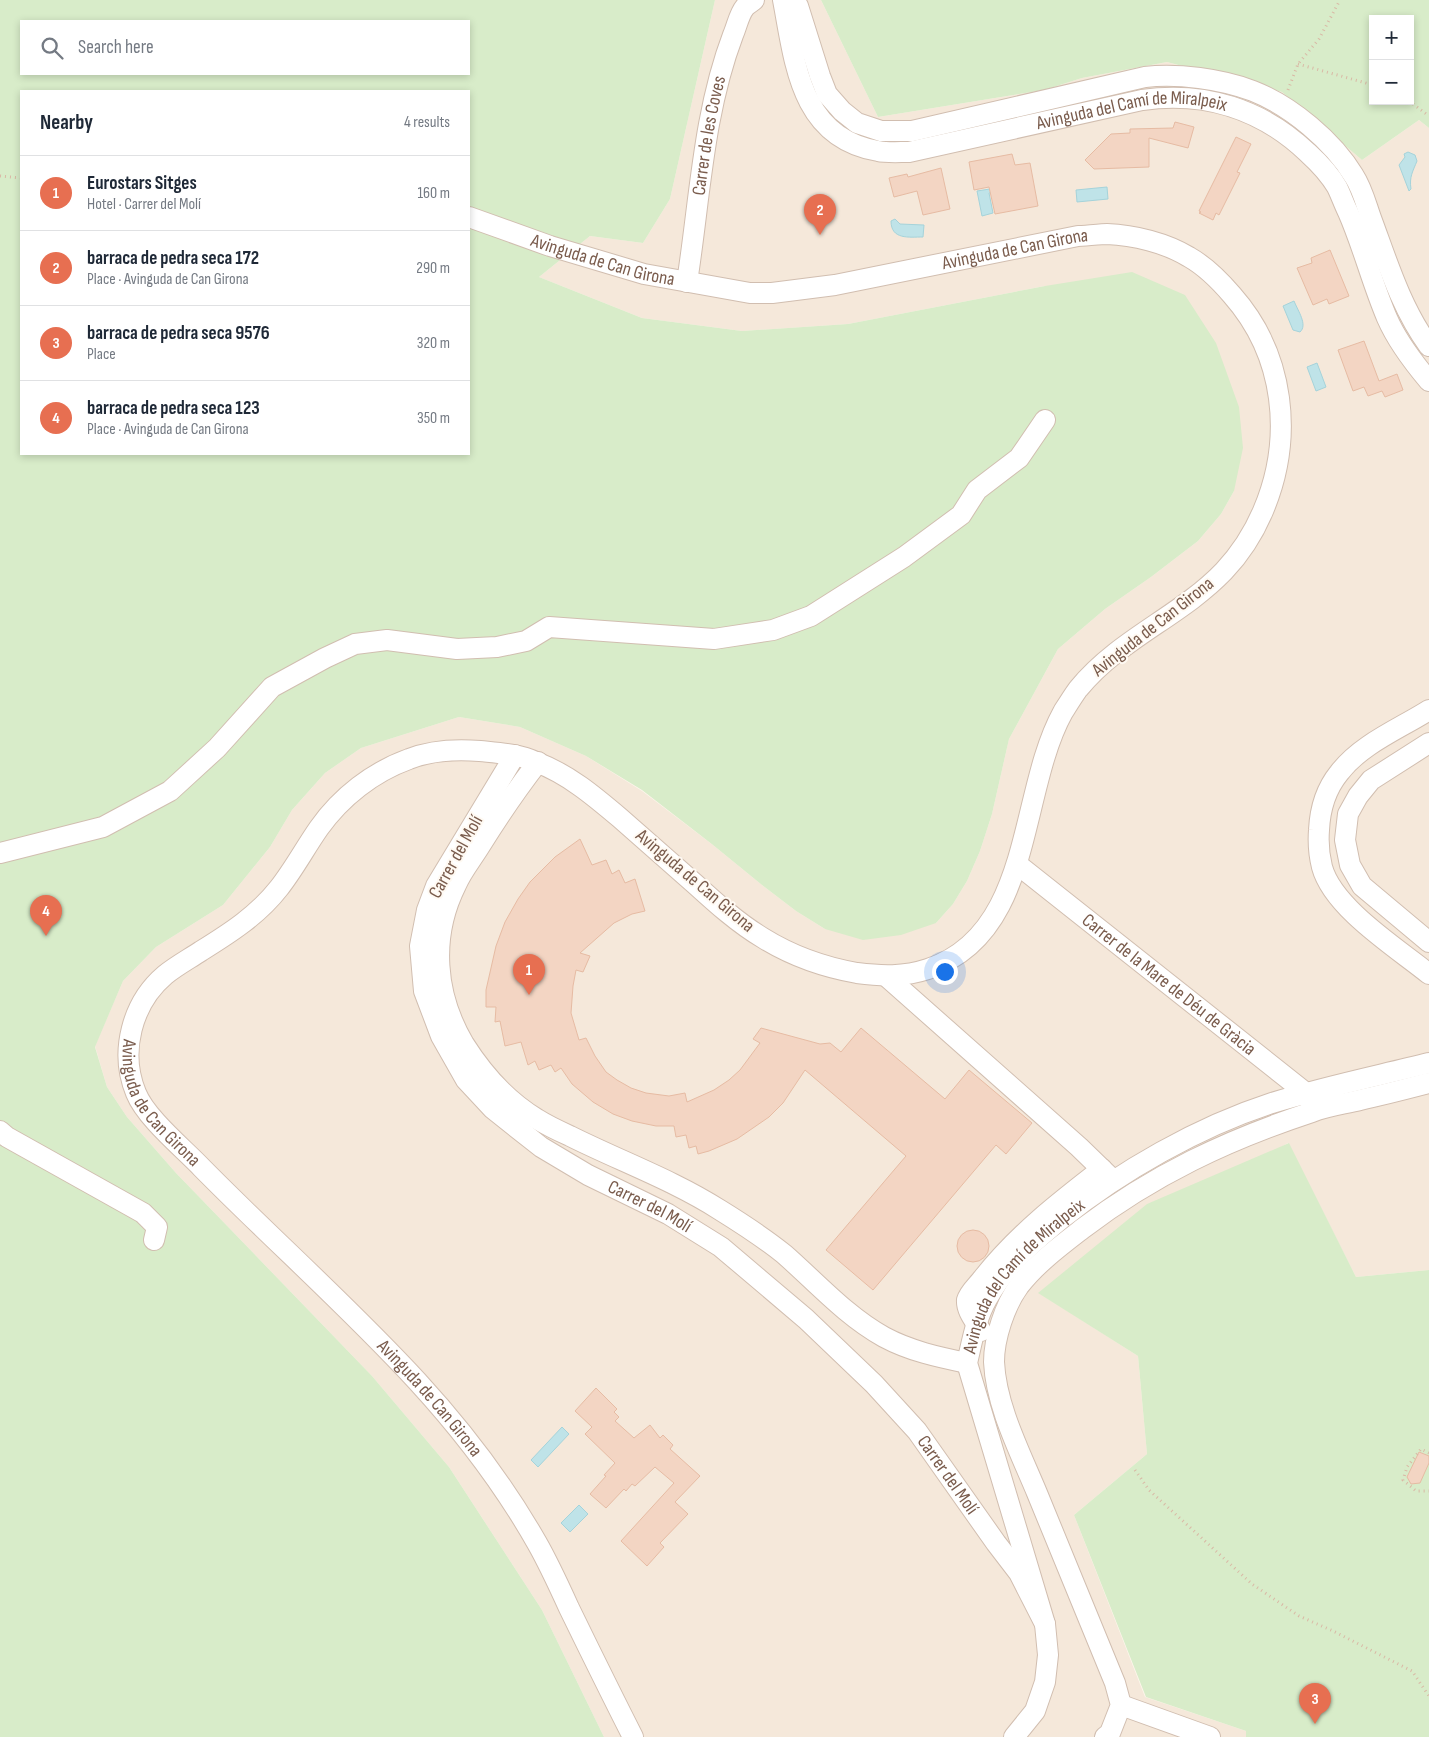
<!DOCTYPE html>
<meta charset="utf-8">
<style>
:root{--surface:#fff;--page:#f6f6f7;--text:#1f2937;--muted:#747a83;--line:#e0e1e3;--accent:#e76f51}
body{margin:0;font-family:"Sofia Sans Condensed",sans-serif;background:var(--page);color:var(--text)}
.controls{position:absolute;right:15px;top:15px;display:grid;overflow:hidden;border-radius:0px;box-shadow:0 2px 8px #0003}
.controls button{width:45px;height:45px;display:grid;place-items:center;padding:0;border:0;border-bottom:1px solid var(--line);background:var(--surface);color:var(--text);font:25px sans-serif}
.you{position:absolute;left:944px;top:971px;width:18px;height:18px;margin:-12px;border:4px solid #fff;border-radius:50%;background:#1a73e8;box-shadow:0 0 0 8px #1a73e833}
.badge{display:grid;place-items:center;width:32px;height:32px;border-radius:50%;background:var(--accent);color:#fff;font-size:16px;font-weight:700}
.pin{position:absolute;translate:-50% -41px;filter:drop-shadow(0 1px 2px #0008)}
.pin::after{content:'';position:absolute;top:26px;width:18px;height:15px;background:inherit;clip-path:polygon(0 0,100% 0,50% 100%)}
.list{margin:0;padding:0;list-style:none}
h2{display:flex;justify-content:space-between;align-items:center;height:65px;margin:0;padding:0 20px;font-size:21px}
h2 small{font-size:16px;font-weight:400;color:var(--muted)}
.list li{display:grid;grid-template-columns:32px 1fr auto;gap:15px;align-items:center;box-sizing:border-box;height:75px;padding:0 20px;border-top:1px solid var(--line)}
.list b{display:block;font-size:19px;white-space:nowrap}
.list p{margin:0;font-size:16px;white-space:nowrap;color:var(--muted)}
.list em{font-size:16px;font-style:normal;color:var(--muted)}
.icon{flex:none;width:28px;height:28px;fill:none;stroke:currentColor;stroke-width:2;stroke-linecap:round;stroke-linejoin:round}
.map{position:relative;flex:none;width:1429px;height:1737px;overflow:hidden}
.search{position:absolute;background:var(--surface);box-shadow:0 2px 8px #0003;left:20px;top:20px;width:450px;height:55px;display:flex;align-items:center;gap:12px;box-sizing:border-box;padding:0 18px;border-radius:0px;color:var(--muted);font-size:19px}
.panel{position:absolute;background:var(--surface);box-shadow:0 2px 8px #0003;left:20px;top:90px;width:450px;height:365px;border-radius:0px}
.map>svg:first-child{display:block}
.residential{fill:#f5e8da}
.green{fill:#d8ecc9;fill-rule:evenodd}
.water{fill:#bfe3e8;stroke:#a5d3da}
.building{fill:#f3d5c3;stroke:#e6bba3}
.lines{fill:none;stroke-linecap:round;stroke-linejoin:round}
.minor-casing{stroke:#d1beb0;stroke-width:22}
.path{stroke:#d9b8a5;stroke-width:3;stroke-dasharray:1 4;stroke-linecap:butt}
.minor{stroke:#fff;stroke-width:20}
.labels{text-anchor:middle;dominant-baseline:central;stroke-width:4;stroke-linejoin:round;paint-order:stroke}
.street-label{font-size:19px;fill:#7a5c4d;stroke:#fffaf3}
</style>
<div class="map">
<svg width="1429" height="1737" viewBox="0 0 1429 1737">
<rect width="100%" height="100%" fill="#fdf6ec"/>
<path class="residential" d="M715,0H821L878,117L1044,90L1082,78L1167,62L1282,92L1362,160L1419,120L1429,128V1270L1356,1277L1288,1143L1039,1293L1138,1356L1147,1454L1074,1515L1145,1697L1246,1731V1737H604L542,1610L449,1467L372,1376L176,1173L127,1117L107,1087L95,1046L123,981L156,947L223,905L270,847L292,810L325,773L361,748L459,717L520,727L586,756L642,791L713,845L762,885L796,911L825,929L936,923L953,904L967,881L980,851L992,814L1009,739L1058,649L1105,609L1151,577L1198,541L1221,514L1234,491L1045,286L848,324L742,331L642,318L539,277L590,236L643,243L670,199Z"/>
<path class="green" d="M0,0H715L670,199L643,243L590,236L539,277L642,318L742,331L848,324L1045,286L1132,272L1185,295L1216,343L1239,407L1243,448L1234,491L1221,514L1198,541L1151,577L1105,609L1058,649L1009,739L992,814L980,851L967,881L953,904L936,923L901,935L863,940L825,929L796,911L762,885L713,845L642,790L586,756L520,727L459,717L361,748L325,773L292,810L270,847L223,905L156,947L123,981L95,1047L107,1087L127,1117L176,1173L372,1376L449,1467L542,1610L604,1737H0ZM21,21H469V74H21ZM21,91H469V454H21Z
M821,0H1429V128L1419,120L1362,160L1282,92L1167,62L1082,78L1044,90L878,117ZM1373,19H1410V101H1373Z
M1289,1143L1356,1277L1429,1270V1737H1246V1731L1146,1697L1074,1515L1147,1454L1138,1356L1038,1293L1147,1204Z"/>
<path class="water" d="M1408,152L1415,155L1417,161C1413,171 1409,177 1411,189L1409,191L1399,165L1405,157L1404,154Z
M1107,187L1108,199L1077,202L1076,190Z
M996,188L997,191L989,193L993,213L982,216L977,191Z
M895,219L900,224L924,225L923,237C909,237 891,240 891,221Z
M1294,301C1298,311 1308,325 1300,332L1293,330L1283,306Z
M1317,363L1326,387L1316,391L1307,367Z
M562,1427L569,1434L538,1467L531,1460Z
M579,1505L588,1514L570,1532L561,1523Z"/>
<path class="building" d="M1175,122L1194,127L1188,148L1149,138V167L1094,169L1085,160L1111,134L1130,133V129L1173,128Z
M1236,137L1251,144L1237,172L1240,173L1219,215L1216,213L1213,220L1199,213L1201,212L1199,211Z
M1012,154L1015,165L1030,163L1038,206L995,214L989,187L974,190L969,162Z
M941,168L950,209L923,215L917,191L894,197L889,178L907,174L908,177Z
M1330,250L1349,296L1329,304L1327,299L1313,305L1297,268L1312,263L1311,258Z
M1364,341L1379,381L1397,374L1403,390L1385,397L1382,391L1368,396L1364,387L1353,391L1338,350Z
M580,839L592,865L606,860L612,874L619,870L625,883L635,879L645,911L632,914L614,923L580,953L590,956L583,972L576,970L573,986L571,1013L579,1040L586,1038L595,1056L606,1072L617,1080L631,1088L646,1093L669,1096L685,1093L687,1102L714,1090L729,1080L740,1070L760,1043L753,1039L761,1028L820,1044L830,1043L841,1052L861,1028L945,1099L969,1070L1032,1123L1006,1154L996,1145L873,1290L826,1250L906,1156L805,1070L783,1103L769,1117L737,1139L709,1151L698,1154L696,1146L689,1148L686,1135L676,1137L674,1126H656L632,1121L613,1114L593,1102L572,1084L561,1068L555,1072L551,1065L539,1070L535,1061L528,1065L521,1042L505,1046L500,1021L495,1022L496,1007H486V990L496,946L505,922L518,899L530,882L555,857Z
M957 1246a16 16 0 1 1 32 0a16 16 0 1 1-32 0Z
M596,1388L617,1409L614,1412L619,1417L615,1421L634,1438L650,1425L660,1438L663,1435L673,1445L670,1449L700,1476L675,1502L688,1514L660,1543L664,1547L647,1566L621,1541L674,1483L655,1467L635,1486L632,1484L626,1491L624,1489L606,1508L590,1494L606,1476L604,1475L615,1463L585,1434L592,1427L575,1411Z
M1419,1452L1429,1456V1463L1420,1483L1411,1484L1407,1477Z"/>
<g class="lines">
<g class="minor-casing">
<g id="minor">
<path id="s1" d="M783,0C795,63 800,138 878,151C887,153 899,152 909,152L1142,100C1205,91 1262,109 1308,153C1319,163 1330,175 1337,187C1341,195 1344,204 1348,212C1363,246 1372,283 1387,318C1397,341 1413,362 1429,381"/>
<path d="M788,0L798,6L820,76L827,94L842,111L857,123L881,131H912L1145,77C1177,73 1222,79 1253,91C1291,106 1333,141 1354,176C1362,188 1366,204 1371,218C1387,261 1401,308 1429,346"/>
<path id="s2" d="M469,217L550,246L644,274L750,293H772L835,285L1078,236C1081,236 1103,234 1107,234C1134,235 1166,243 1189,257C1205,266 1220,281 1232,295C1285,355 1294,438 1263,511C1254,532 1240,554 1224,571C1181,616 1119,639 1079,688C1076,691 1065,709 1063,712C1018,793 1034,934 928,969C904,977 881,976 857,973C823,967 792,956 763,938C738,923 717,904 695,884C670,862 645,840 620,818C594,796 568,774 536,762C519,754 499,753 480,751C456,749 432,750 409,759C373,772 341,797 319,828C305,848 294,869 279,888C258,915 230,933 201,951C189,959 176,966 165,975C132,1003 119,1052 136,1093C146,1118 183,1148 202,1168C273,1240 349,1307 417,1381C462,1430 504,1485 537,1543C549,1564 559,1586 569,1608C590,1651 611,1694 633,1737"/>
<path id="s3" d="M687,282C700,199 703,114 733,35C737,26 739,14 745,7C748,4 752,2 754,0"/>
<path d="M1429,710C1399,729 1361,744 1339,773C1326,789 1320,809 1319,830C1318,843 1319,855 1322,867C1333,908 1397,948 1429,974"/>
<path d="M1429,743L1371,780L1358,796L1348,814L1345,840L1350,865L1362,886L1429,942"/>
<path id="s4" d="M515,755L436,886L427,910L420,946L424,991L441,1036L466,1080L493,1109L541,1147L588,1175L668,1214L721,1247L806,1319L874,1384L917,1431L996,1543L1019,1573L1045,1624"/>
<path d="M538,762C517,789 498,817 480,846C472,859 462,871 456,885C430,937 435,995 464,1044C483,1074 507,1101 537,1119C548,1126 559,1131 570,1136C620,1161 673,1180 720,1210C741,1223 764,1238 784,1254C816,1282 846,1316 884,1337C910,1351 938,1357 967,1363"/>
<path d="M0,853L103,827L170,791L217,748L272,687L325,658L355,644L387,640L457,649L497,647L526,641L549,627L714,639L773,630L811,616L904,557L961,515L977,490L1019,458L1045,420"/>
<path id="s5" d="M1017,864L1306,1093L1311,1102"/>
<path d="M886,976L1079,1147L1113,1180"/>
<path d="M0,1131L7,1137L143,1213L157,1227L154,1240"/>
<path d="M981,1331C976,1322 966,1311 967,1300C969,1292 978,1285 983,1278C1018,1234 1058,1203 1102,1169"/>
<path d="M1121,1705L1210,1737"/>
<path id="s6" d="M1014,1737L1035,1711L1045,1682L1048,1655L1045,1624L967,1363C972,1342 976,1318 987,1299C1005,1266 1033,1242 1061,1219C1121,1171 1198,1127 1272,1103C1323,1087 1377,1076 1429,1063"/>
<path d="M1105,1737L1110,1733L1121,1705L1115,1683C1089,1620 1063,1556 1037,1493C1020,1452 996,1406 994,1362C994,1338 1005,1305 1019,1286C1036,1264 1060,1246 1082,1229C1153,1175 1227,1140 1312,1112C1327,1106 1344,1104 1360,1100C1383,1095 1406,1089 1429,1083"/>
</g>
</g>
<path class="path" d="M1298,64L1373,85
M1288,90L1298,64L1319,39L1340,0
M1409,101L1429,116
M0,176L21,178
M1429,1453L1421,1449L1407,1467L1403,1480L1416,1491H1429
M1135,1470L1149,1490L1252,1584L1299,1616L1333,1631L1412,1671L1429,1696"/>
<use href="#minor" class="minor"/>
</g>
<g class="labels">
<g class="street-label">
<text stroke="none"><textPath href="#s1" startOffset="452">Avinguda del Camí de Miralpeix</textPath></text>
<text stroke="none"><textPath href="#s3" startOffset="148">Carrer de les Coves</textPath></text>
<text stroke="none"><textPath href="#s2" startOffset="561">Avinguda de Can Girona</textPath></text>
<text stroke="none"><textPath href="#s2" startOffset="141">Avinguda de Can Girona</textPath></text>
<text transform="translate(1153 627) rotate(-38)">Avinguda de Can Girona</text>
<text transform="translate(456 857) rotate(-61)">Carrer del Molí</text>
<text transform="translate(695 881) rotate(40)">Avinguda de Can Girona</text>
<text stroke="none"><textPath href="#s5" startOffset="194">Carrer de la Mare de Déu de Gràcia</textPath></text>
<text stroke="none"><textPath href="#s2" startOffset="2689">Avinguda de Can Girona</textPath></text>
<text stroke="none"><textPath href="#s4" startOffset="584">Carrer del Molí</textPath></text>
<text stroke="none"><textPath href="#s6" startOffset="502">Avinguda del Camí de Miralpeix</textPath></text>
<text stroke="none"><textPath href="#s2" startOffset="3094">Avinguda de Can Girona</textPath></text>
<text stroke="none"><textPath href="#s4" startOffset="989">Carrer del Molí</textPath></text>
</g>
</g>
</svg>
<div class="controls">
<button>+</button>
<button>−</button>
</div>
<div class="you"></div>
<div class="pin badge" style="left:529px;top:995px">1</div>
<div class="pin badge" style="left:820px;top:235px">2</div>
<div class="pin badge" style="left:1315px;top:1724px">3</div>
<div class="pin badge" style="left:46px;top:936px">4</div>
<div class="search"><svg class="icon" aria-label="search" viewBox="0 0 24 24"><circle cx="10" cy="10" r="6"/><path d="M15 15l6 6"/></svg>Search here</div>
<section class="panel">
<h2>Nearby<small>4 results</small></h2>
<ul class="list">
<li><span class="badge">1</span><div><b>Eurostars Sitges</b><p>Hotel · Carrer del Molí</p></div><em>160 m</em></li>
<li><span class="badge">2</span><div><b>barraca de pedra seca 172</b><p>Place · Avinguda de Can Girona</p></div><em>290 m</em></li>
<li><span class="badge">3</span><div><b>barraca de pedra seca 9576</b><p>Place</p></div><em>320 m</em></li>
<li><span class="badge">4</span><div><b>barraca de pedra seca 123</b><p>Place · Avinguda de Can Girona</p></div><em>350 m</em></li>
</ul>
</section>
</div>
